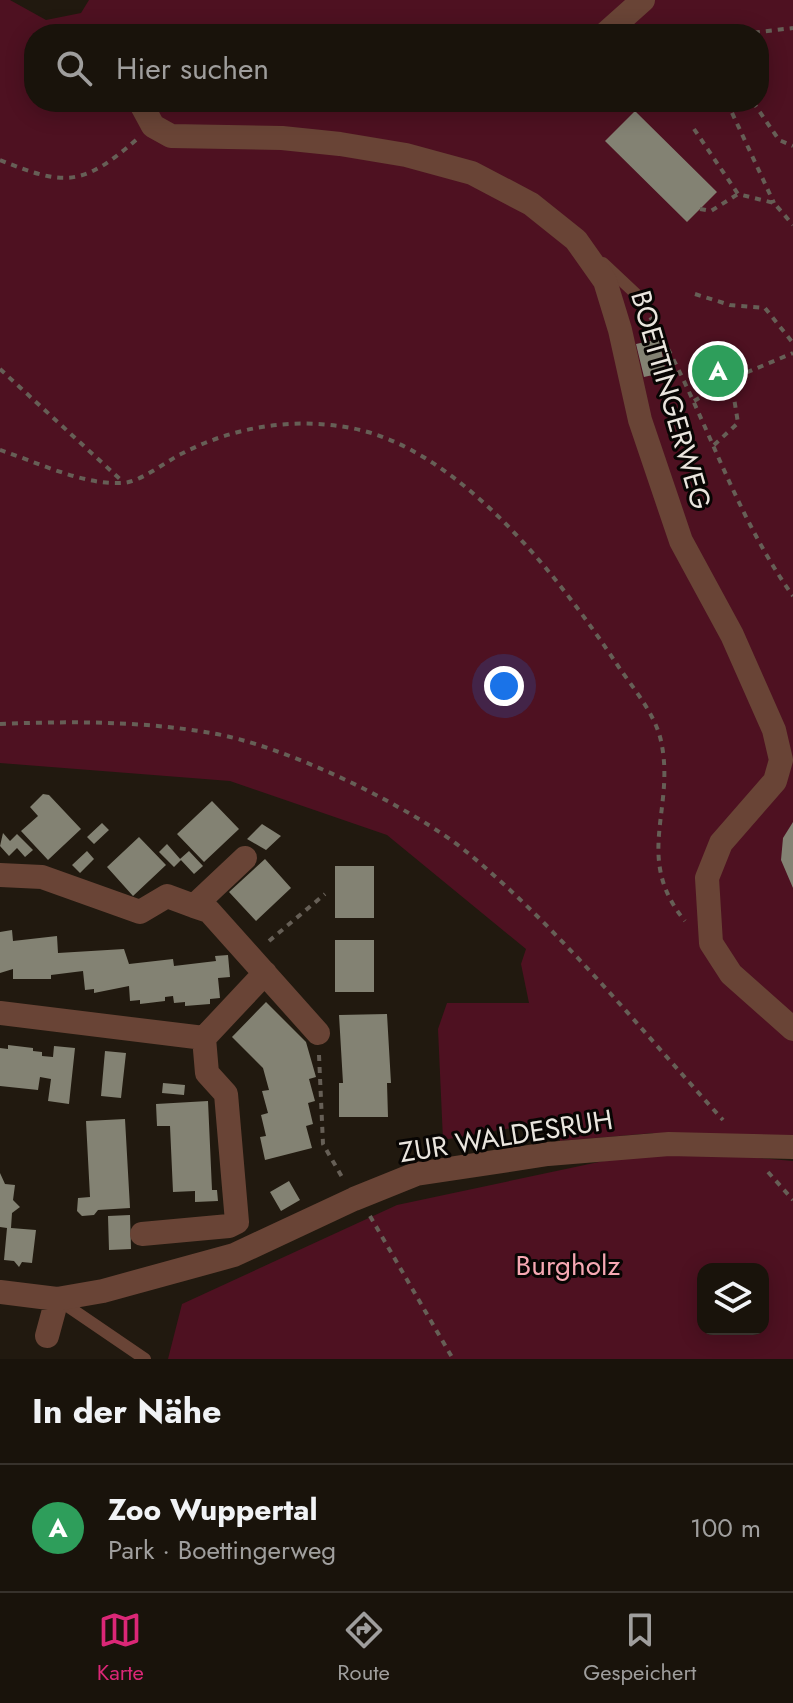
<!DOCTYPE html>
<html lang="de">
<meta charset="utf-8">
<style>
:root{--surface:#19130b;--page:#221c14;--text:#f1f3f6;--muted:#9f9e9d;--line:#37322c;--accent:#db2777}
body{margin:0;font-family:Jost,sans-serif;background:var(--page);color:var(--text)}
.controls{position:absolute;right:24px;bottom:24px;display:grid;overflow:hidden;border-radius:16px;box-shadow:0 4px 20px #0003}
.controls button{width:72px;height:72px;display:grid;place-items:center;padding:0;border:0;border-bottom:2px solid var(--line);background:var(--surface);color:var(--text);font:40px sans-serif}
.you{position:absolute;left:504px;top:686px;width:28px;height:28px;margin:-20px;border:6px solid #fff;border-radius:50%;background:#1a73e8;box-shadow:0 0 0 12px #1a73e833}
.badge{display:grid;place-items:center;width:52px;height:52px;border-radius:50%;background:var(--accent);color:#fff;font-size:26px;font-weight:700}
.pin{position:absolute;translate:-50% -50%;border:4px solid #fff;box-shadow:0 2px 8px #0006}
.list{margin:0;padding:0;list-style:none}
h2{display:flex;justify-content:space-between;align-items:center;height:104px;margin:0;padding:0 32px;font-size:34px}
h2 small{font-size:26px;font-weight:400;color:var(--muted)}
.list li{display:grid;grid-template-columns:52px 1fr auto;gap:24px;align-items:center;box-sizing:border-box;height:128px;padding:0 32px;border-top:2px solid var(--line)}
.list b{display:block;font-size:30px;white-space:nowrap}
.list p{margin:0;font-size:26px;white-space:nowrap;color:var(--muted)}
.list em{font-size:26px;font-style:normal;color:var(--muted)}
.icon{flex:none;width:44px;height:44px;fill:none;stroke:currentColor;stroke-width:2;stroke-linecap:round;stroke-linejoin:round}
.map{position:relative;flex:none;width:793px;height:1359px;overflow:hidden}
.search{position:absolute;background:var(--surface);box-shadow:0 4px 20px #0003;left:24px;right:24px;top:24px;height:88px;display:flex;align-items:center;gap:20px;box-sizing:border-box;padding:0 28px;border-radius:32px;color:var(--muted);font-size:30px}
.sheet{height:232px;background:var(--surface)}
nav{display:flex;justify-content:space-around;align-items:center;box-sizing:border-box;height:112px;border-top:2px solid var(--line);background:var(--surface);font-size:22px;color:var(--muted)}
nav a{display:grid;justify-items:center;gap:4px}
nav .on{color:var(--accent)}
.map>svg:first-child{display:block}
.green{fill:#4e1121;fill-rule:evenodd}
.building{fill:#838273}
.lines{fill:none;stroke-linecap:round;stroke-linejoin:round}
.path{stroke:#665f56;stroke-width:4;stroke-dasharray:6 6;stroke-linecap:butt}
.lane{stroke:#694436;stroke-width:12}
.street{stroke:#694436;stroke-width:24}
.labels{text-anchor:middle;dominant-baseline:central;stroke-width:6;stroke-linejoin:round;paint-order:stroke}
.street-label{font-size:28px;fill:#eae5de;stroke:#080503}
.park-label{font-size:28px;fill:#f6a8b3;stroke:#080503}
</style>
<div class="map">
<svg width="793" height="1359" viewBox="0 0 793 1359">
<rect width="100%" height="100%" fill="#21190f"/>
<path class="green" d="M0,0H10L46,20L81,13L89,0H793V1136L746,1157L793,1161V1359H168L182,1304L397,1205L613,1159L654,1133L560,1141L556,1120L443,1140L438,1029L447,1003H529L521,964L526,949L387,835L230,781L0,763ZM34,34H759V102H34ZM703,1269H763V1329H703Z"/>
<path class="building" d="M635,111L717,192L687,222L605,141Z
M659,339L666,372L644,377L636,344Z
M43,794L49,795L81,829L48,860L21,831L38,816L30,807Z
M212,801L239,829L204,862L177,834Z
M793,822V888L781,860L783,838Z
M102,823L109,830L94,844L87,837Z
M262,824L281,836L266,850L247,839Z
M3,833L10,841L17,834L33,850L25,857L17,848L9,856L0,846Z
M139,837L166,865L133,896L107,867Z
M167,844L181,860L174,867L159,852Z
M87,851L94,859L80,873L72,865Z
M189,851L203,866L194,874L180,859Z
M265,859L291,888L256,921L229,892Z
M335,866H374V918H335Z
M12,930L13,941L57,936L58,953L124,949L129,964L173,959L174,966L216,961L215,956L228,955L230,977L218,978L220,998L210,999V1004L185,1006V1002L174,1003L173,996L165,997V1001L140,1004V1000L130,1001L129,986L94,993V989L85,990L83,971L51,975V979H13V969L0,973V932Z
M335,940H374V992H335Z
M266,1002L306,1042L316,1077L309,1079L315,1101L308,1103L313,1124L306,1126L312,1148L265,1160L260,1137L266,1136L261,1115L268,1113L262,1091L269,1090L263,1068L232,1037Z
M387,1014L391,1083H387L388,1117H339V1083H343L339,1015Z
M8,1045L33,1048V1051L42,1052V1056L53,1057L54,1046L75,1048L69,1104L48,1101L51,1079L40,1077L38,1090L0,1086V1048L8,1049Z
M105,1051L126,1053L121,1098L101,1096Z
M163,1083L185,1085L184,1095L162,1093Z
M208,1101L212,1190H217L218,1201L195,1202V1191L173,1192L170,1126H157L156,1104Z
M125,1119L130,1208L98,1210L94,1215L82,1216L77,1211L78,1198L90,1197L86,1121Z
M0,1173L5,1184L15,1185L13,1200L20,1207L12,1213L11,1228L36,1230L32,1263L22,1262L19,1267L14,1261L4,1260L7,1228L0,1227Z
M289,1181L300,1200L281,1211L270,1192Z
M130,1215L131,1249L109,1250L108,1216Z"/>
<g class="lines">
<path class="path" d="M742,34L793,28
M727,102L774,203
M753,102L779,140L793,146
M694,129L738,194L774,203L793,225
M0,160C64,186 82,187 136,140
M700,209L711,211L738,194
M695,294L730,305L765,308L793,343
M644,307C702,399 729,507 793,596
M0,369L122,481
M694,401L731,379L793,353
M714,445L738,423L731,379
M0,450C37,462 82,485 122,483C139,483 165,462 181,454C233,427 292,417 351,428C459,448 559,577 616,663C632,687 655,713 661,741C676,809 633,858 685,921
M0,724C70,721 142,721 211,733C284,745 411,806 468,853C562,931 641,1030 723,1120
M269,941L325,894
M319,1055L323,1144L342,1177
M768,1172L793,1200
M370,1216L453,1359"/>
<path class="lane" d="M603,263L636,294
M60,1301L145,1359"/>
<path class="street" d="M605,34L643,0
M140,102L153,126L171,136L282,138L340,144L406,155L472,173L531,204L576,240L605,281L620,330L640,420L681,541L732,635L774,730L781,760L775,781L721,843L707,878L711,943L731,974L793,1029
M245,858L194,906L209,911L318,1033
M0,875L42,877L140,912L167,896L194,906
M0,1013L204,1038L207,1073L226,1094L237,1222L229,1226L142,1234
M204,1038L265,973
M0,1292L57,1299L103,1291L234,1255L354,1199L416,1174L548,1154L669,1144L793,1147
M47,1336L57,1299"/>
</g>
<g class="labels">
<g class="street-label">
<text transform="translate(671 400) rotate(74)">BOETTINGERWEG</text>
<text transform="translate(506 1136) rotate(-9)">ZUR WALDESRUH</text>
</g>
<g class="park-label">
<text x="568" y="1265">Burgholz</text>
</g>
</g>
</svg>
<div class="controls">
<button><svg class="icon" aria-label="layers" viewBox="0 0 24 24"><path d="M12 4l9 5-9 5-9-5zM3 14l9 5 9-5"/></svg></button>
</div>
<div class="you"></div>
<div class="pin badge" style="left:718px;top:371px;background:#2e9e5b">A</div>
<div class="search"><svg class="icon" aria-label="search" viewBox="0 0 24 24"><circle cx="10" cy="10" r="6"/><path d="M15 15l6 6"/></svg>Hier suchen</div>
</div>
<section class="sheet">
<h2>In der Nähe<small></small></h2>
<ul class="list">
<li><span class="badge" style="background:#2e9e5b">A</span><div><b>Zoo Wuppertal</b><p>Park · Boettingerweg</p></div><em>100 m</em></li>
</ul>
</section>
<nav>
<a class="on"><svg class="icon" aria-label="map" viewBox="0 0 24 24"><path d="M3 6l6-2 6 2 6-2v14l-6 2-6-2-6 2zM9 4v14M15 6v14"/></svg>Karte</a>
<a><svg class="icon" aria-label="directions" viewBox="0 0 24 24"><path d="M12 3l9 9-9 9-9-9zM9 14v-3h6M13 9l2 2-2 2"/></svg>Route</a>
<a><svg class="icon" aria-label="saved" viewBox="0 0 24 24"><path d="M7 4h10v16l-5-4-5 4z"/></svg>Gespeichert</a>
</nav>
